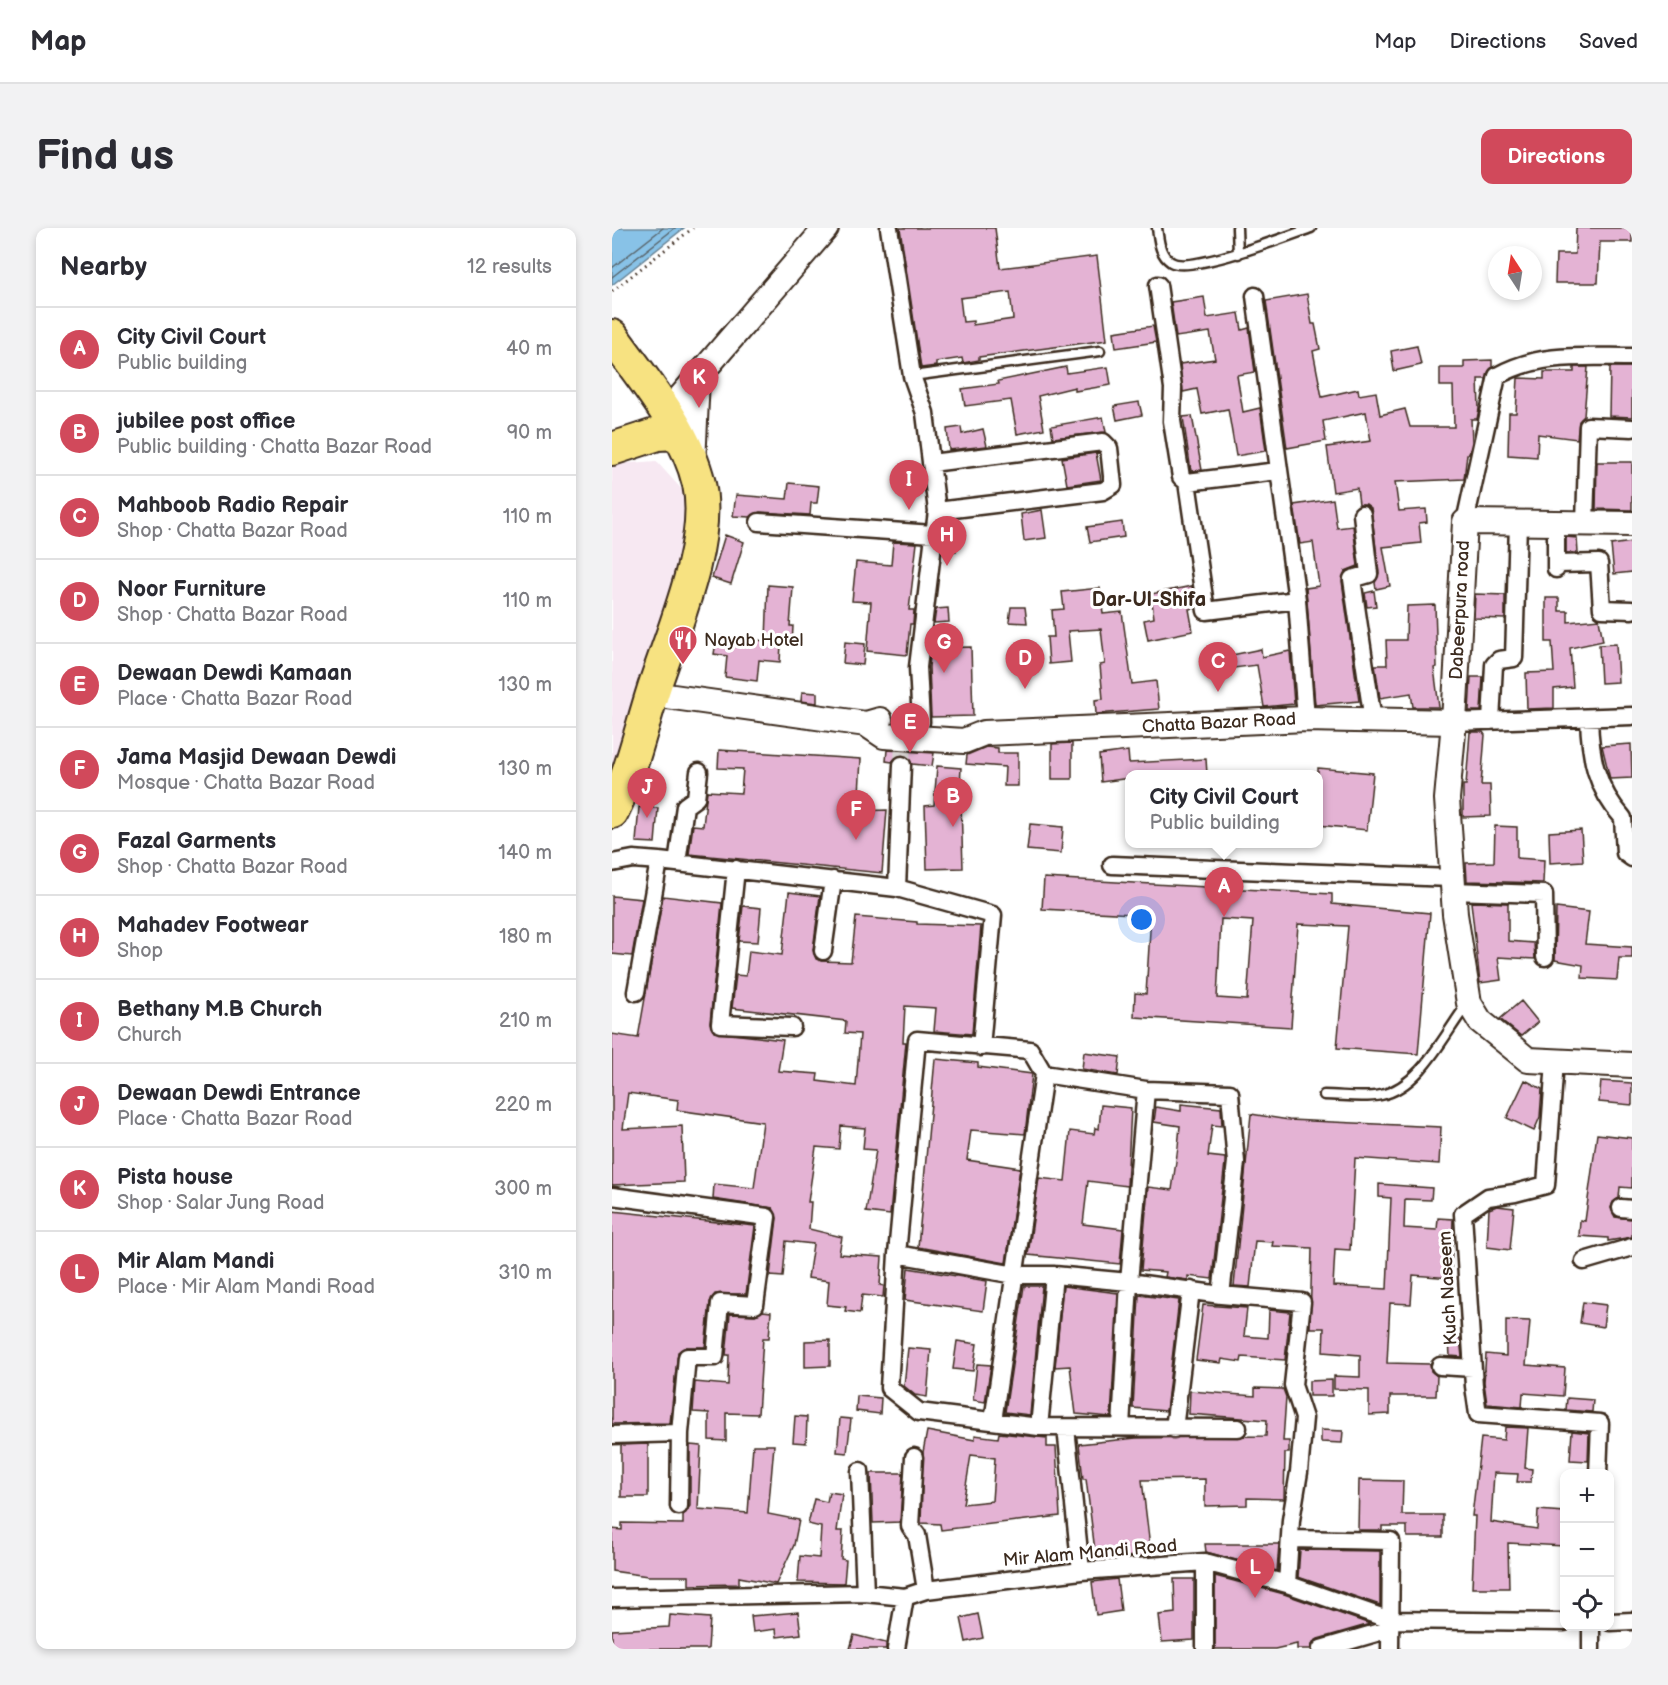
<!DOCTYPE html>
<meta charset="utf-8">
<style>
:root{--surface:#fff;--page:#f2f2f3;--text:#2b2b33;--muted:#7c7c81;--line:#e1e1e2;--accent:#d1495b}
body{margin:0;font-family:"Balsamiq Sans",sans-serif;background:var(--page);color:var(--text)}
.controls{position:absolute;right:18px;bottom:18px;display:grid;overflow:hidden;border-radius:12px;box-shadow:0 3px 9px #0003}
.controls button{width:54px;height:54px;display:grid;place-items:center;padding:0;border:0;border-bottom:2px solid var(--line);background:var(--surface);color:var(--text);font:30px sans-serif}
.compass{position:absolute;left:876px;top:18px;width:54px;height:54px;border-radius:50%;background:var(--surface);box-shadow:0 3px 9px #0003;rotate:348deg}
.you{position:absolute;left:530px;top:692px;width:21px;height:21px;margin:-15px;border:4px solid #fff;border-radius:50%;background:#1a73e8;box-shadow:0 0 0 9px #1a73e833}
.badge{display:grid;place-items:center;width:39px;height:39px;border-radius:50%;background:var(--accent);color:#fff;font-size:20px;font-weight:700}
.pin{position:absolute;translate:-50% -50px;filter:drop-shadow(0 2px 3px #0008)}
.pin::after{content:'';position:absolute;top:32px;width:21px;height:18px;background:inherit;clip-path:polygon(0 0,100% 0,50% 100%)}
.popup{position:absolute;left:513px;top:542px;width:198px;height:78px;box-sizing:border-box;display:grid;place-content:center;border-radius:12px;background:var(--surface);filter:drop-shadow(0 2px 4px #0005);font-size:20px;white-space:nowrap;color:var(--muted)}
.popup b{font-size:22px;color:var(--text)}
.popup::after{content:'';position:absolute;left:50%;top:100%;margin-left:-12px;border:12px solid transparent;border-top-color:var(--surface)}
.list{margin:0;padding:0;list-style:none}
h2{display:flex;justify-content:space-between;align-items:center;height:78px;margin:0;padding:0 24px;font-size:26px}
h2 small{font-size:20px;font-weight:400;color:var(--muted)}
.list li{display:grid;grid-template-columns:39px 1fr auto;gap:18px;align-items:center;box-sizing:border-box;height:84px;padding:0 24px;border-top:2px solid var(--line)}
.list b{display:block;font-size:22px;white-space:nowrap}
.list p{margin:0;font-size:20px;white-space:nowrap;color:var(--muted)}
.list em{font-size:20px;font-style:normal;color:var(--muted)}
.icon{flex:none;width:33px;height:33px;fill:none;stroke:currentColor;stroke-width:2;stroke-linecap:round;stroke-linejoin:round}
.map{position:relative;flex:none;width:1020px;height:1421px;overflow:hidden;border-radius:12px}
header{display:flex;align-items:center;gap:36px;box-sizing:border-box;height:84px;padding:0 30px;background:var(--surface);border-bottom:2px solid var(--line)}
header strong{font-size:28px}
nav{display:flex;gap:33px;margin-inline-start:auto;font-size:21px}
.intro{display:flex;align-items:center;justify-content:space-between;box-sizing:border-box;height:144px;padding:0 36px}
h1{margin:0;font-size:42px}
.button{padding:15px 27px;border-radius:12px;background:var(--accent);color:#fff;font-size:21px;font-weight:700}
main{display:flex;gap:36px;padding:0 36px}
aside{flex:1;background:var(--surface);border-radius:12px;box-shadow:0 3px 9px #0003}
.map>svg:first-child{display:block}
.built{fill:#f7e8f2}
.water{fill:#88c2e7;stroke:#698597;stroke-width:1.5}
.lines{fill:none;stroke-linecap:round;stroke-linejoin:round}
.shore{stroke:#5a676e;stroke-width:1.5}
.building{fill:#e4b3d4;stroke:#3b2a1e;stroke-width:1.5;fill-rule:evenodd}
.street-tunnel{stroke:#d8d4d2;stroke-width:16;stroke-dasharray:16 8;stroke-linecap:butt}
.lane-casing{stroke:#3b2a1e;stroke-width:13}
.street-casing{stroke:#3b2a1e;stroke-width:21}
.secondary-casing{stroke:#3b2a1e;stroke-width:28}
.highway-casing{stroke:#3b2a1e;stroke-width:36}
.path{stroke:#3b2a1e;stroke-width:3;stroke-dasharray:1.5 4.5;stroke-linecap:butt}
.lane{stroke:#fff;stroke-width:8}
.street{stroke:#fff;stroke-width:16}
.secondary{stroke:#fff;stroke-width:24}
.highway{stroke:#f7e281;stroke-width:32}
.labels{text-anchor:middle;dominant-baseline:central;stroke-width:6;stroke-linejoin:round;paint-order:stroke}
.street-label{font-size:18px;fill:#3b2a1e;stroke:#fff}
.poi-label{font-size:18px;fill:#3b2a1e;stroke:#fff;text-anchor:start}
.neighbourhood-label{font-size:20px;font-weight:bold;fill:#3b2a1e;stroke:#fff}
</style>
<header>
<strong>Map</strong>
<nav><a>Map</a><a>Directions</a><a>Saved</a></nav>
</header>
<div class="intro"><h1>Find us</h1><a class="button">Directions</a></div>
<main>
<aside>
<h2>Nearby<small>12 results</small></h2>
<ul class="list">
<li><span class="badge">A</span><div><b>City Civil Court</b><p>Public building</p></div><em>40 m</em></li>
<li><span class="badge">B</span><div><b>jubilee post office</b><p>Public building · Chatta Bazar Road</p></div><em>90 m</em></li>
<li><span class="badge">C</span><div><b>Mahboob Radio Repair</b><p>Shop · Chatta Bazar Road</p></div><em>110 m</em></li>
<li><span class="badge">D</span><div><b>Noor Furniture</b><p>Shop · Chatta Bazar Road</p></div><em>110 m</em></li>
<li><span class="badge">E</span><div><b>Dewaan Dewdi Kamaan</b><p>Place · Chatta Bazar Road</p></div><em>130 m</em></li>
<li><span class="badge">F</span><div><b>Jama Masjid Dewaan Dewdi</b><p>Mosque · Chatta Bazar Road</p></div><em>130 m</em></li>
<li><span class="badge">G</span><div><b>Fazal Garments</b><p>Shop · Chatta Bazar Road</p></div><em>140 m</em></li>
<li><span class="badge">H</span><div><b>Mahadev Footwear</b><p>Shop</p></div><em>180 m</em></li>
<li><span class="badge">I</span><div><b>Bethany M.B Church</b><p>Church</p></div><em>210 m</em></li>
<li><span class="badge">J</span><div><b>Dewaan Dewdi Entrance</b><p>Place · Chatta Bazar Road</p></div><em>220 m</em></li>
<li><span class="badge">K</span><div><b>Pista house</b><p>Shop · Salar Jung Road</p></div><em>300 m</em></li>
<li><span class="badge">L</span><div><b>Mir Alam Mandi</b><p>Place · Mir Alam Mandi Road</p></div><em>310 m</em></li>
</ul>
</aside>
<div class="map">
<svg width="1020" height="1421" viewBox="0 0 1020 1421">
<rect width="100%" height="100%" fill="#fff"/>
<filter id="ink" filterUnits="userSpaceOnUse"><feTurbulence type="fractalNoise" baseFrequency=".0167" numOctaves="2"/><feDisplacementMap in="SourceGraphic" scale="12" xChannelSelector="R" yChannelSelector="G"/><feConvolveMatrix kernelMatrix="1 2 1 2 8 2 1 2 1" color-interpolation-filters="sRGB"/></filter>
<g filter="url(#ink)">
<path class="built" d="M44,233L73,265L76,318L0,544V239L5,236Z"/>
<path class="water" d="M0,0H72L0,57Z"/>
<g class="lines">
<path class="shore" d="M0,40L51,0
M0,49L63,0"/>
</g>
<path class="building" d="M288,0H383L388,40L485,28L495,112L367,129V132L351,135L350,130L324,134V138L309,140ZM398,64L401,91L361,97V93L351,94L348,70Z
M964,0H1020V14H988L986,55H943L944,26H963Z
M695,66L700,96H703L708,121L701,123L710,169L746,161L747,167L764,164L768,187L793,181L798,199H842L841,158H828V140H852V133L880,132V139L874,151H866L867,181L865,191H859L860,214L857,226H855L852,251L783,254L787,283L814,281L815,294L807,295L809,315L771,319L778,358L764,361L763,355L767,345L759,280L754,276H747L745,260L721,264L715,219L759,213L754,184L711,193L714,213L675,220L654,73Z
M592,69L595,90L627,85L630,102L637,100L643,144L625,147L631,184L648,180L654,223L624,228L616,181L590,186L585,161L571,164L568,136L603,131L598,104L564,109L559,74Z
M541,98L544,114L504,120L502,104Z
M805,118L809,137L782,143L779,123Z
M454,139L455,145L496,139L499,157L463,163V159L426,168L432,201L405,206L399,172L353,178L350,161L387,156L386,153Z
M962,139H976L972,188L967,193L965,211L926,206L925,229L896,227L897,185H904L906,150L932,151V144H962Z
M998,139H1020V189L997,188Z
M527,174L530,187L505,192L502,178Z
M580,188L590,242L579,243L571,189Z
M491,189L494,204L441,210L439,198Z
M349,199L350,206L371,201L375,218L337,222L335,201Z
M484,225L489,252L455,257L450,230Z
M985,234H1020V282L984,281Z
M177,255L207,258L205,275H199L198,287L148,284L138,289L121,288L124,267L175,271Z
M721,271L725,300L741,298L746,338L733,343L730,353L747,473L703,477L694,360L707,358L701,314L688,316L682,277Z
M430,282L434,310L412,313L409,286Z
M510,294L512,309L478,314L475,299Z
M334,297H342L344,323L331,324Z
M113,307L132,314L119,356L100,350Z
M954,309L965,310L966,325H954Z
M281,314L305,315L297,382H302L301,396H298L295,427L255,423L259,374L240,373L244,334L279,337Z
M1020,314V344L1002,346L999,317Z
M156,357L181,359L178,398H181L180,417L169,416L168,434L147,432L145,453L113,449L115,428L102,426L105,408L154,413Z
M580,358L583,380L577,381L581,403L536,412L532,392L542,390L539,366Z
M488,360L491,386L510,384L520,456L544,453L547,481L484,486L483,472L491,471L488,437L493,436L489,401L456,403L459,434L437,436L435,409H442L440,382L452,381L450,364Z
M762,363L764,378L755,379L753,365Z
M863,366L893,367V391L862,390Z
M934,370H947V383H956V394L987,391L991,413L958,420L961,459L942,461V480L915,481L914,445L942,444L940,414H934Z
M823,377L825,439L822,440L827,479H801L799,465L768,470L763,437H775L774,412H794L795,378Z
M399,379H413L415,395L397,394Z
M336,380L337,394L322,395L324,381Z
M233,414L253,416L251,437L231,435Z
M1004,416L1006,454L989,455L987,417Z
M359,419L361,488L319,489L317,439L319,420Z
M649,421L650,429L678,423L682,476L652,479L645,437L598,443L596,432Z
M859,449H871L869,483H857Z
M190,464L205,465V475L189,473Z
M858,504H871L873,507L869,557H878L879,588L851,589V557H854Z
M460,515V551H440V516Z
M1019,516L1020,550L998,551L990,518Z
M374,519L386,520V525H406V558H392L393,539L354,536L355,527Z
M107,522L249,531L246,583L275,582L270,645L77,626L81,597L91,598L95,563L129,565L131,541L106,540Z
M275,522L322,525L320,538L300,536L296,529L291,527L285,528L280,534L274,533Z
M516,523L517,535L594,531L595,546H518V550L489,554L487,527Z
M325,538L349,540L347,576H349L351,640L315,641L313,578L322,577Z
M706,540L761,545L755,602L706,597Z
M27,579L46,580L43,615L24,614Z
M418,596L451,599L449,625L415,622Z
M883,598L905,599V630L932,632L931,655L855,653L854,635L882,634Z
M969,602L971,633L938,635L937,604Z
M432,650L720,666V676L818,685L806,826L725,820L736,698L686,696L679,799L522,789L523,765L534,766L539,687L430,681ZM609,691L641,693L635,772L605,770Z
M177,664L208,668L201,722L204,731L209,733L239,734L244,689L305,694V696L369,698L360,806L322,803L324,780L293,778L291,814H294L278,987L254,984L264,922L251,921L253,900L229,898L227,921L204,919L196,974H199L197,1001L230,1009L227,1026L270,1029L268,1057L272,1058L271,1069L250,1067L248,1085L233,1083L234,1079L215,1077L217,1053L196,1050L201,1016L174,1013L171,1049L158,1048L165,990L161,980L101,971L102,956L142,960L151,894L65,882L66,872L16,865L11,901L70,898L72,954L0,957V806L26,810L51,668L110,675L98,795L102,804L171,812L166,843L206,846L205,853L244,858L248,806L233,805L234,793L120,780L124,747L134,748L137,723L170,727Z
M0,668L30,671L20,728L0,726Z
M859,674L896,675V713L922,715L923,731L886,729L889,752L868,755Z
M131,678L149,680L146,714L127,713Z
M944,680L977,684L973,716L1020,719V730H1007L1005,752L970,750L971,737L943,732Z
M909,773L926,794L909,808L888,791Z
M472,824L508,829L506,847L470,841Z
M323,831L366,835V839L420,846L413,906L359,902L355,932L408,940L394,1035L306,1019Z
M913,852L930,861L928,889L922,903L895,890Z
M989,853L1020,855V877L987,874Z
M569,876L609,880L610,898L600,897L596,928L613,930V934L600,1051L576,1048V1052L553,1049L554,1044L529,1042L536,959L560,962L566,919L568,898L542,894L544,879L569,883Z
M489,877L519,880L515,958L476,953L471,996L511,1001L508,1036L416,1027L427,950L453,953L458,903L482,906L483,900L487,901Z
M639,886L677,892L829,899L827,936L743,930L738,1022L723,1021L721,1058L775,1061L779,970L767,969V956L820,960L819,972L793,971L792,1000L825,1002L826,990L841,991L839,1050L801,1047L799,1076L778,1075L775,1135L818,1136L819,1143L825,1148L824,1168H778V1186L757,1187V1162L722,1161V1148L748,1149V1127L711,1124L712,1100H698L700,1020L660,1018L661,1014L643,1013L638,1059L622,1058Z
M985,906L1020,910V960L1008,959L1007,970L1001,974L999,980L1003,989L1020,991V1009L996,1013V1010L967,1008L968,992L973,993Z
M885,978L902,980L898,1022L875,1019L877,981Z
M0,983L143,998L134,1066H103L98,1074L93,1119H74L66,1124L58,1195L0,1196Z
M296,1040L375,1053L371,1083L293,1072Z
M412,1058H430L418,1187L393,1184Z
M451,1058L506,1065L499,1189L464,1186L458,1138L443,1139Z
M527,1067L567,1072L554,1183L521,1180Z
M971,1074L994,1077L991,1099L968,1095Z
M591,1077L635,1080L632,1108L656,1110L657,1082L678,1084L673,1132L630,1129L629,1134L610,1131L609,1135L584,1132Z
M151,1083L159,1084L157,1110H151L146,1186L114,1185V1213L97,1212V1185L81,1184L83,1154L116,1157L117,1127H114L118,1086L143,1087Z
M894,1092L918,1093L914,1137L953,1140L951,1168L911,1165L910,1179L875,1176L872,1154L874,1126L894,1128Z
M848,1110L850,1129L838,1128L837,1112Z
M218,1112V1138L193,1139V1113Z
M345,1113L365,1116L361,1143L341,1141Z
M296,1120L319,1122L315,1169L303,1167L292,1158Z
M365,1136L379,1137L373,1174L361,1172Z
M720,1152V1168H697V1153Z
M643,1160L671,1161L674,1169L671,1213H677V1225H673L672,1271L635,1270V1277L593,1278V1251L530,1252L539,1327L484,1331L474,1251H471L467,1216L524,1210L654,1208L655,1192L577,1186L578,1163L643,1168Z
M245,1168L269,1170L268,1186L244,1183Z
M955,1170L981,1172L980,1184L954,1182Z
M183,1188L195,1189L194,1215L181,1214Z
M228,1190L239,1191L235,1225L225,1224Z
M893,1199L916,1200L913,1240L920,1241L919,1254H905L906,1246L882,1245L879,1294L925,1301L926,1282L952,1284V1318L896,1315L897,1360H860L863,1288H860L869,1210L892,1212Z
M709,1202L731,1203L730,1215L709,1214Z
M315,1203L363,1212V1207L386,1210L387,1205L435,1210V1219H444L448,1288L329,1302L328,1296L309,1295L311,1224ZM359,1227L383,1230L380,1273L351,1276Z
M960,1203L977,1205L976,1233L958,1232Z
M36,1216V1269H9V1217Z
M78,1217L89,1218L86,1281L136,1285L141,1217H162L156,1286L187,1292L182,1317L164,1356L127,1349V1356L77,1357V1348H36L0,1343V1301L10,1302V1295L71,1296V1287L78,1278Z
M259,1245H291L288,1294L261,1295Z
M747,1252L791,1253L790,1287H831V1309H795V1298H770V1302H746Z
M217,1264L230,1266L225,1303H231L229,1331L234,1332L232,1355L186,1354L188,1328L207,1330L209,1299L196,1296L202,1271L215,1274Z
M593,1316H667L665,1343L594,1324Z
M688,1322L768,1323V1377L686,1349Z
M603,1348L672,1366L758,1396L706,1411L701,1414L699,1421H685V1416L663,1421H603Z
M505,1351L509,1383L484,1387L480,1354Z
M562,1351H582V1412L550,1414L547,1387L563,1385Z
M186,1384L189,1406L165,1409L164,1401L141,1404L139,1388Z
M366,1386L371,1410L354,1414L349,1390Z
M58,1387L98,1390L96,1421H0V1402L57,1399Z
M242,1407L274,1415V1421H238Z"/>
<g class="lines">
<path class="street-tunnel" d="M290,537L291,509"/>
<g class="lane-casing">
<path id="lane" d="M545,0C547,12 547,26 559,34C578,46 676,8 699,0
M625,0L626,26
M300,148L488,123
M712,867C730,867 751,871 769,867C808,859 832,807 854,778"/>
</g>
<g class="street-casing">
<path id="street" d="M277,0L300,148L313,185L325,283L306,439L309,494
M546,57L561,160L560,193L569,249L575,254L594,383L685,372
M643,68L685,372L694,491
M319,235L491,214L497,220L501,257L491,263L325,283
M575,254L666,243
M750,286L757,346L740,351L761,493
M147,294L321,306
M853,294L885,148C928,124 973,129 1020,129
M944,295V341
M973,295L976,198L1020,200
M945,336L987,335L990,381L1020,382
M977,490C978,529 984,560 1011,590L1013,625L1020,630
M879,493L882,437L887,432L902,430L906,295
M842,494L1020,488
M0,635L21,631L47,633L285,660L381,687L369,819
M65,635L73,578L84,570L87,544
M500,637L839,650
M124,641L108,796L180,799
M285,660L290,537
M840,663L932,666L933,729
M211,723L221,652
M24,764L47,633
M943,833L934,957L903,965L876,969L851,986L862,1158L866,1186L988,1195L986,1246
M0,968L155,989L143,1077L108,1075L103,1129H75L68,1205L67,1278
M1009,980L1020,981
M285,1026L403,1047H442L517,1054L609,1067L690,1074L681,1157L692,1190L687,1244L679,1292L675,1356
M972,1033L1020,1019
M609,1067L624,934L618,865L534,862L432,846L418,822L305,812L285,1026L277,1160L307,1184L427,1199L626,1200
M828,1138L861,1140
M381,1193L432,846
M427,1199L442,1047
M509,1199L517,1054L534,862
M454,1200L469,1343
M562,1201L579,1062
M0,1207L68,1205
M302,1229L298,1298L305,1307L314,1362
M248,1243L253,1365
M678,1311L779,1313L778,1421
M0,1370L253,1365L293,1369L314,1362L469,1343L593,1334L675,1356L778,1392L952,1394
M998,1394L1020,1393
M284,1421L293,1369
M593,1421V1334
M709,1421L778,1401
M979,1421V1398"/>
</g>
<g class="secondary-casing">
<path id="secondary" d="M54,186L214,0
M81,235L85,151
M1020,296L853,294L842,494L835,571L843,686L857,775L868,793L916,832L1020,837
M40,466L254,496L268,492
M254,496L272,508L352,513L372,505L694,491L842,494"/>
</g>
<g class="highway-casing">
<path id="highway" d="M0,108C32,153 74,201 87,256C100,316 59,406 41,463C28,504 19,546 0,584
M0,221L46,206L65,205"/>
</g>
<path class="path" d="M0,63L81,0"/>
<use href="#lane" class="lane"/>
<use href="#street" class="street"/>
<use href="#secondary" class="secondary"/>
<use href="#highway" class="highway"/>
</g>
</g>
<defs>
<g id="restaurant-pin" transform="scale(1.5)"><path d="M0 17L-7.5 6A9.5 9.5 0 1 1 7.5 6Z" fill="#d1495b" stroke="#fff"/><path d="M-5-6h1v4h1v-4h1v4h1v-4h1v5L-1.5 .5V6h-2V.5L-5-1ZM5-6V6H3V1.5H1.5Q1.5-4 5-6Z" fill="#fff"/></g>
</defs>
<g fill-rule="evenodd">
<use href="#restaurant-pin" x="71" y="412"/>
</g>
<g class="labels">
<g class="street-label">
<text transform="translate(848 382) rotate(-87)">Dabeerpura road</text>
<text transform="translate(607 495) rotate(-3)">Chatta Bazar Road</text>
<text transform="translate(836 1060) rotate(-93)">Kuch Naseem</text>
<text transform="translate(478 1325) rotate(-5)">Mir Alam Mandi Road</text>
</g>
<g class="poi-label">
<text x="92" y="412">Nayab Hotel</text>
</g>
<g class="neighbourhood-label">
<text x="537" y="372">Dar-Ul-Shifa</text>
</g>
</g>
</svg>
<div class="controls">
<button>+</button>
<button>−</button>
<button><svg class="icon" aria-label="locate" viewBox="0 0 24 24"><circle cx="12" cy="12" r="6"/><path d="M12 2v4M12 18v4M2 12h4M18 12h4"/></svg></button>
</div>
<svg class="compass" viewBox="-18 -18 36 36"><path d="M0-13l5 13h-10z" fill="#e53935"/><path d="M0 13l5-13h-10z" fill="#7c7c81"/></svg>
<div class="you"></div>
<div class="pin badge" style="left:612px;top:689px">A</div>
<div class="popup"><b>City Civil Court</b>Public building</div>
<div class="pin badge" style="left:341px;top:599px">B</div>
<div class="pin badge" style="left:606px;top:464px">C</div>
<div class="pin badge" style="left:413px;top:461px">D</div>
<div class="pin badge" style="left:298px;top:525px">E</div>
<div class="pin badge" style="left:244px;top:612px">F</div>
<div class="pin badge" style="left:332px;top:445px">G</div>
<div class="pin badge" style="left:335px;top:338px">H</div>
<div class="pin badge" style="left:297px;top:282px">I</div>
<div class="pin badge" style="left:35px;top:590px">J</div>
<div class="pin badge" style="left:87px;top:180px">K</div>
<div class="pin badge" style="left:643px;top:1370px">L</div>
</div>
</main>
